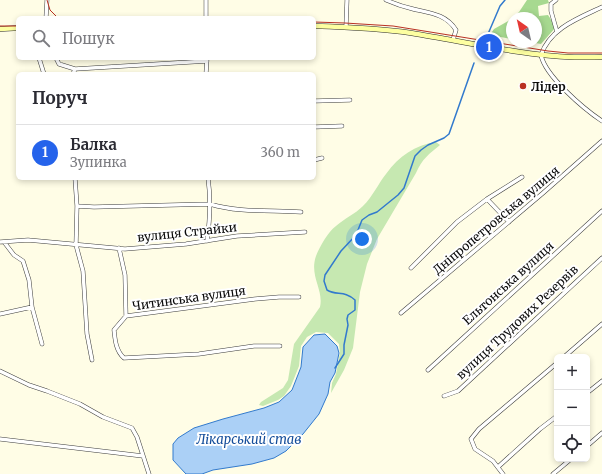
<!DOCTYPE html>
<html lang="uk">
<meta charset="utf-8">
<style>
:root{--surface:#fff;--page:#f7f7f7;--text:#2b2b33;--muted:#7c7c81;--line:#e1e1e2;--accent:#2563eb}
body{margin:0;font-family:Merriweather,serif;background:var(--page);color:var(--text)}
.controls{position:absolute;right:12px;bottom:12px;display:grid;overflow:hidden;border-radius:6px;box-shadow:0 2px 6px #0003}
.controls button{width:36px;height:36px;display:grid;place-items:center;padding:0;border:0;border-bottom:1px solid var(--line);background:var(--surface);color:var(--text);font:20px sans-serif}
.compass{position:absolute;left:506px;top:12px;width:36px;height:36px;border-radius:50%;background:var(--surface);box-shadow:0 2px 6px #0003;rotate:326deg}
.you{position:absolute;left:362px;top:239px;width:14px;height:14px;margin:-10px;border:3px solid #fff;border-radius:50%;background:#1a73e8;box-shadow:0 0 0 6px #1a73e833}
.badge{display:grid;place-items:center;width:26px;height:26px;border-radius:50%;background:var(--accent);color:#fff;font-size:13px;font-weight:700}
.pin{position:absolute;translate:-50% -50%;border:2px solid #fff;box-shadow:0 1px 4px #0006}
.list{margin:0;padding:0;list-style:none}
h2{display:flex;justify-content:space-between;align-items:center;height:52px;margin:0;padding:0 16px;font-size:17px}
h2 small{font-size:13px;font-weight:400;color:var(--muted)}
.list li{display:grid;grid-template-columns:26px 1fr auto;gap:12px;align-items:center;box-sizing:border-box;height:56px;padding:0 16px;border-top:1px solid var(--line)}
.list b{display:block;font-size:15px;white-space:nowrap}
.list p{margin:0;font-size:13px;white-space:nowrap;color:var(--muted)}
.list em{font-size:13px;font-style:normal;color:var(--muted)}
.icon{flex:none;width:22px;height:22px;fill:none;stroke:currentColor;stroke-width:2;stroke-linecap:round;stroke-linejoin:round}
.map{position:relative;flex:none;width:602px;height:474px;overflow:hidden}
.search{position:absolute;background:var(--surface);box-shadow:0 2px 6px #0003;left:16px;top:16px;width:300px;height:44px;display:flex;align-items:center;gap:10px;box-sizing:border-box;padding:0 14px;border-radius:6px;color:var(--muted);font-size:15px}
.panel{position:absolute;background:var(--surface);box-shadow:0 2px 6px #0003;left:16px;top:72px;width:300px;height:108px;border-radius:6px}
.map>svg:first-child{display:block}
.green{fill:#c6e8b1}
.forest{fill:#a7d990}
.water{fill:#abd0f6;stroke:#327acd}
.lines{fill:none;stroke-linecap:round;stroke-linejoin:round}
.stream{stroke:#327acd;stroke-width:1.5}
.street-casing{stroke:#3d3d3d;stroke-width:4.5}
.secondary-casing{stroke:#2c2c2c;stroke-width:5.5}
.street{stroke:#fff;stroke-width:3.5}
.secondary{stroke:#fdffa1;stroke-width:4.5}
.tram{stroke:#b93022;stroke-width:1}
.poi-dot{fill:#b93022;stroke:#fff;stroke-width:1.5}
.labels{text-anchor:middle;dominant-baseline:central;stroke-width:4;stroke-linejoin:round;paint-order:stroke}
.poi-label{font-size:12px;font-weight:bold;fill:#0a0a0a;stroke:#fff;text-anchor:start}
.street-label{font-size:12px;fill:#0a0a0a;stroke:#fff}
.water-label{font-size:13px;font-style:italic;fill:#144d9a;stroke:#fff}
</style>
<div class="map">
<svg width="602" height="474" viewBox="0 0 602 474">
<rect width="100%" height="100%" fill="#fffde6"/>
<path class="green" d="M436,142L440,145C429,154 422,159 416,173L377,239L367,264L360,292L353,348L344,370L331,393L332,383L336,374L340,353L339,344L328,333L316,332L307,337L301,346L299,366L291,386L284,396L278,400L263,406L259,405L261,402L283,388L288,380L294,344L320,307C324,290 309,276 316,256C320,246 328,232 336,226C345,218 355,214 363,206C373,196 378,184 386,174C399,156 415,145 436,142Z"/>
<path class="forest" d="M527,0H548L549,3L538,6L539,16L548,15L556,27L541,44L530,42H536V18H513L519,12Z
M512,19V39L490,35L494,29Z"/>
<path class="water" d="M325,334L337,346L339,353L335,373L330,382L328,394L319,414L303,434L286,451L274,458L252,464L213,470L202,474H186L173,460V444L178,438L194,428L223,419L264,408L279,402L292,390L301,367L303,347L314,335Z"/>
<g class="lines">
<path class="stream" d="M488,34L500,6L505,0
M335,368L344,354V345L348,325L347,319L348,315L355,310V300C344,290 337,296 327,290L324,281L325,275L341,251L356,235L362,220L369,215L377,212L398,195L404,188L415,156L421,150L428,145L444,138L449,134L474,63"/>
<g class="street-casing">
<path id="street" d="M206,0V18
M386,0C395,4 404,7 413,9C430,13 446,14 456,30L453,40
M556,0L551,4V11L557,32
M602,7C579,18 550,28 541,55C545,76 584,109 602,121
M46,18L47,0
M346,27L347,0
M39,58L44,74
M56,58L59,64L75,69L73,74
M75,69L207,61
M206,74L207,58
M314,101L350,100
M314,127L342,126
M314,160L322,158
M75,178L77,206L76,245L83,271L87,334L92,360
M487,199L509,222
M77,206L94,207L210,204C239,213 272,210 301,212
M207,241C210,220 211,199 208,178
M0,242L28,240L125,249L186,244L237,236L305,232
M4,242L14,255L23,261L29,280L32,307L42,344
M119,248L125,275L126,316L255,299L279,297H299
M411,268L457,222L487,199L522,177
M401,313L543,193L602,141
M0,314L32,307
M126,316L114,330C115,340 116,351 124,358L199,354L254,346H280
M564,357L602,324
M428,370L602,211
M0,371L29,385L47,391L80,404L103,417L132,428L137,437L149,474
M587,393L602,381
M444,396L458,391L602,258
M0,439L143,456
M587,446L602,433
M498,467L540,429L557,416
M503,474L493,461L475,449L471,439L479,429L557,363
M553,474L571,459"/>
</g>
<g class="secondary-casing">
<path id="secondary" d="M314,26C347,27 379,28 411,33C474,43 538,60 602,57
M0,29L18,28"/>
</g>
<use href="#street" class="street"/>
<use href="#secondary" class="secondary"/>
<path class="tram" d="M47,0L50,10L58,18
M314,22L345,23L393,26L548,51L568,53H602
M0,26H18"/>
</g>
<circle class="poi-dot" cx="523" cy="86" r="4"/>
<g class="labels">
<g class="poi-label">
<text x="531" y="86">Лідер</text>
</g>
<g class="street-label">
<text transform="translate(496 220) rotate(-40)">Дніпропетровська вулиця</text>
<text transform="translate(187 232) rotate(-6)">вулиця Страйки</text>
<text transform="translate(508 283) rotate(-42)">Ельтонська вулиця</text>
<text transform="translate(189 298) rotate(-8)">Читинська вулиця</text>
<text transform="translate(517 322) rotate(-43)">вулиця Трудових Резервів</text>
</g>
<g class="water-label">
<text x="249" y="439">Лікарський став</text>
</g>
</g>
</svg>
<div class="controls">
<button>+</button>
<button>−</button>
<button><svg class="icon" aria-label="locate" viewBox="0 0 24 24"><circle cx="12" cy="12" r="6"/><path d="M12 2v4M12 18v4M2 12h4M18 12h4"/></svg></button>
</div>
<svg class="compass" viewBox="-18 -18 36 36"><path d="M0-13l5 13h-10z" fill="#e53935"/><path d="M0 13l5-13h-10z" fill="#7c7c81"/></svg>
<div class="you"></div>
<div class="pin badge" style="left:489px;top:47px">1</div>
<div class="search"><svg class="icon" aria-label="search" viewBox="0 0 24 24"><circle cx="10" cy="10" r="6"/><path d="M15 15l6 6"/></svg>Пошук</div>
<section class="panel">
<h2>Поруч<small></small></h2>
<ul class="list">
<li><span class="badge">1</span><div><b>Балка</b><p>Зупинка</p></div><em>360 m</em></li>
</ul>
</section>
</div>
